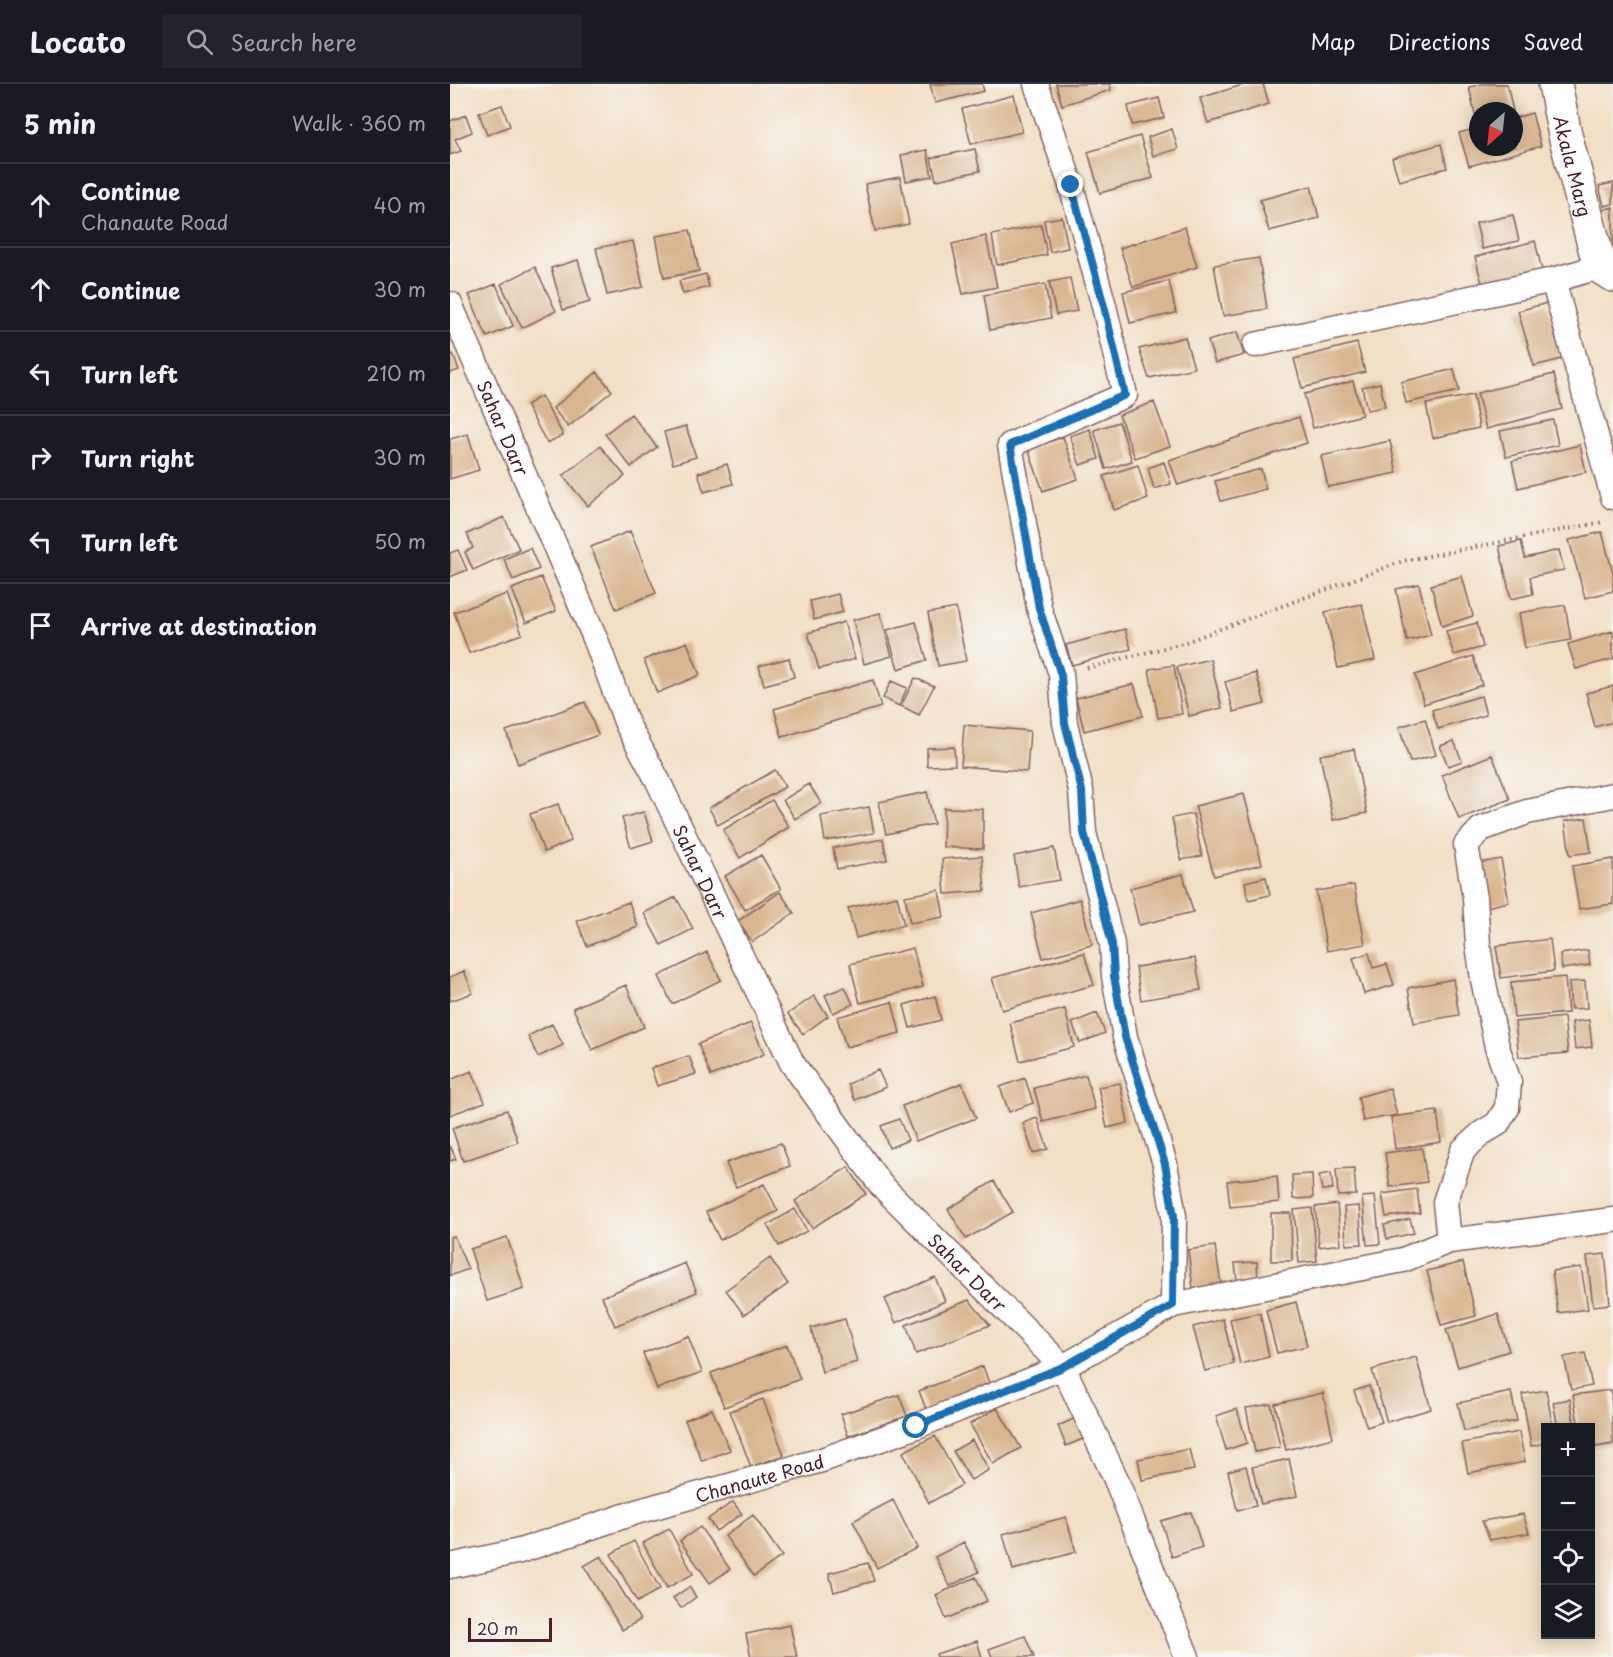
<!DOCTYPE html>
<meta charset="utf-8">
<style>
:root{--surface:#171b24;--page:#20242c;--text:#f1f3f6;--muted:#9ea1a6;--line:#363941}
body{margin:0;font-family:"Playpen Sans",sans-serif;background:var(--page);color:var(--text)}
.controls{position:absolute;right:18px;bottom:18px;display:grid;overflow:hidden;border-radius:0px;box-shadow:0 3px 15px #0003}
.controls button{width:54px;height:54px;display:grid;place-items:center;padding:0;border:0;border-bottom:2px solid var(--line);background:var(--surface);color:var(--text);font:30px sans-serif}
.compass{position:absolute;left:1019px;top:18px;width:54px;height:54px;border-radius:50%;background:var(--surface);box-shadow:0 3px 15px #0003;rotate:207deg}
.scale{position:absolute;left:18px;bottom:15px;width:84px;box-sizing:border-box;padding-left:6px;border:3px solid #4a1f2b;border-top:0;font-size:16px;line-height:21px;white-space:nowrap;color:#4a1f2b;-webkit-text-stroke:4px #f6f6f2;paint-order:stroke}
.stop{position:absolute;width:18px;height:18px;margin:-14px;border:4px solid #1f6fb2;border-radius:50%;background:#fff}
.stop.end{background:#1f6fb2;border-color:#fff;box-shadow:0 2px 6px #0008}
.list{margin:0;padding:0;list-style:none}
h2{display:flex;justify-content:space-between;align-items:center;height:78px;margin:0;padding:0 24px;font-size:26px}
h2 small{font-size:20px;font-weight:400;color:var(--muted)}
.list li{display:grid;grid-template-columns:39px 1fr auto;gap:18px;align-items:center;box-sizing:border-box;height:84px;padding:0 24px;border-top:2px solid var(--line)}
.list b{display:block;font-size:22px;white-space:nowrap}
.list p{margin:0;font-size:20px;white-space:nowrap;color:var(--muted)}
.list em{font-size:20px;font-style:normal;color:var(--muted)}
.icon{flex:none;width:33px;height:33px;fill:none;stroke:currentColor;stroke-width:2;stroke-linecap:round;stroke-linejoin:round}
.map{position:relative;flex:none;width:1163px;height:1573px;overflow:hidden}
header{display:flex;align-items:center;gap:36px;box-sizing:border-box;height:84px;padding:0 30px;background:var(--surface);border-bottom:2px solid var(--line)}
header strong{font-size:28px}
nav{display:flex;gap:33px;margin-inline-start:auto;font-size:21px}
.search{width:420px;height:54px;background:var(--page);display:flex;align-items:center;gap:15px;box-sizing:border-box;padding:0 21px;border-radius:0px;color:var(--muted);font-size:22px}
main{display:flex}
aside{flex:1;background:var(--surface)}
.map>svg:first-child{display:block}
.building{fill:#d9b68f}
.lines{fill:none;stroke-linecap:round;stroke-linejoin:round}
.street-casing{stroke:#856261;stroke-width:27}
.secondary-casing{stroke:#856261;stroke-width:36}
.path{stroke:#856261;stroke-width:4;stroke-dasharray:1.5 4.5;stroke-linecap:butt}
.street{stroke:#fff;stroke-width:24}
.secondary{stroke:#fff;stroke-width:33}
.route{stroke:#1f6fb2;stroke-width:8}
.labels{text-anchor:middle;dominant-baseline:central;stroke-width:4.5;stroke-linejoin:round;paint-order:stroke}
.street-label{font-size:18px;fill:#4a1f2b;stroke:#f6f6f2}
</style>
<header>
<strong>Locato</strong>
<div class="search"><svg class="icon" aria-label="search" viewBox="0 0 24 24"><circle cx="10" cy="10" r="6"/><path d="M15 15l6 6"/></svg>Search here</div>
<nav><a>Map</a><a>Directions</a><a>Saved</a></nav>
</header>
<main>
<aside>
<h2>5 min<small>Walk · 360 m</small></h2>
<ul class="list">
<li><svg class="icon" aria-label="ahead" viewBox="0 0 24 24"><path d="M12 20V5M6 11l6-6 6 6"/></svg><div><b>Continue</b><p>Chanaute Road</p></div><em>40 m</em></li>
<li><svg class="icon" aria-label="ahead" viewBox="0 0 24 24"><path d="M12 20V5M6 11l6-6 6 6"/></svg><div><b>Continue</b></div><em>30 m</em></li>
<li><svg class="icon" aria-label="left" viewBox="0 0 24 24"><path d="M17 20v-9H6M10 6l-5 5 5 5"/></svg><div><b>Turn left</b></div><em>210 m</em></li>
<li><svg class="icon" aria-label="right" viewBox="0 0 24 24"><path d="M7 20v-9h11M14 6l5 5-5 5"/></svg><div><b>Turn right</b></div><em>30 m</em></li>
<li><svg class="icon" aria-label="left" viewBox="0 0 24 24"><path d="M17 20v-9H6M10 6l-5 5 5 5"/></svg><div><b>Turn left</b></div><em>50 m</em></li>
<li><svg class="icon" aria-label="arrive" viewBox="0 0 24 24"><path d="M6 21V4h12l-3 4 3 4H6"/></svg><div><b>Arrive at destination</b></div></li>
</ul>
</aside>
<div class="map">
<svg width="1163" height="1573" viewBox="0 0 1163 1573">
<rect width="100%" height="100%" fill="#f6f6f2"/>
<filter id="ink" filterUnits="userSpaceOnUse"><feTurbulence type="fractalNoise" baseFrequency=".0167" numOctaves="2"/><feDisplacementMap in="SourceGraphic" scale="12" xChannelSelector="R" yChannelSelector="G"/><feConvolveMatrix kernelMatrix="1 2 1 2 8 2 1 2 1" color-interpolation-filters="sRGB"/></filter>
<filter id="wash" filterUnits="userSpaceOnUse"><feTurbulence type="fractalNoise" baseFrequency=".008" numOctaves="4" result="noise"/><feDisplacementMap in="SourceGraphic" scale="24" xChannelSelector="R" yChannelSelector="G"/><feGaussianBlur stdDeviation="1.35" result="paint"/><feColorMatrix in="noise" values="0 0 0 0 0 0 0 0 0 0 0 0 0 0 0 0 0 1.4 0 .05"/><feComposite in="paint" operator="in"/></filter>
<g filter="url(#wash)">
<rect width="100%" height="100%" fill="#f2dfc4"/>
<g id="blocks">
<path class="building" d="M480,0H532L534,7L485,19Z
M606,0H660L661,6L612,21Z
M796,0H813L819,20L758,39L750,14Z
M1033,0H1057L1063,27H1028L1027,39L1019,3Z
M564,11L572,48L521,60L512,25Z
M709,14L714,34L682,41L678,22Z
M52,21L60,42L37,51L29,29Z
M1082,29L1091,62L1019,82L1009,49L1028,44V63H1064V34Z
M16,31L22,48L5,55L11,67L0,71V37Z
M722,45L728,65L703,72L698,53Z
M690,52L703,94L650,109L638,68Z
M991,60L997,84L949,97L942,74Z
M525,65L530,87L486,96L481,74Z
M477,66L482,92L456,97L451,71Z
M450,93L459,140L425,147L415,100Z
M1163,99V120L1154,122L1149,102Z
M861,102L869,134L819,147L810,116Z
M1163,123V160L1156,161L1148,127Z
M1063,131L1069,157L1032,165L1026,139Z
M612,133L618,164L600,168L594,136Z
M591,141L597,171L547,181L542,151Z
M735,143L747,183L683,203L670,164Z
M240,146L249,187L214,194L206,152Z
M536,152L547,203L513,210L502,160Z
M183,157L193,203L157,211L146,164Z
M1085,157L1093,191L1034,207L1025,173Z
M809,174L817,225L773,232L764,181Z
M128,176L140,218L113,226L101,184Z
M85,183L106,227L72,244L51,200Z
M256,190L259,203L233,210L229,197Z
M620,194L627,227L606,231L599,198Z
M719,197L726,229L680,239L673,208Z
M46,200L63,242L37,253L19,211Z
M595,200L601,234L540,246L534,211Z
M1097,219L1112,275L1084,282L1068,227Z
M787,248L794,271L765,279L758,257Z
M735,253L744,284L699,294L689,265Z
M907,259L915,288L852,304L844,275Z
M3,270L9,286L0,289V271Z
M1004,285L1009,307L956,319L951,298Z
M147,288L162,307L118,343L103,324Z
M1104,290L1112,325L1036,345L1027,309Z
M903,297L912,331L863,344L854,310Z
M930,299L935,323L917,326L912,303Z
M1023,311L1029,344L983,354L976,320Z
M91,312L113,351L97,359L76,321Z
M704,318L720,362L685,374L669,331Z
M181,330L207,363L181,383L155,350Z
M849,333L857,359L728,401L719,376Z
M1103,336L1108,361L1056,373L1050,347Z
M669,338L682,377L656,385L644,346Z
M236,342L246,373L223,380L214,348Z
M640,345L649,375L630,381L620,352Z
M18,350L29,386L0,395V355Z
M613,353L628,395L593,407L578,365Z
M940,357L947,389L878,403L871,372Z
M1130,361L1136,388L1068,404L1062,377Z
M150,362L175,392L138,422L113,392Z
M714,378L721,400L704,405L698,384Z
M277,380L283,400L254,408L248,389Z
M688,381L698,415L664,426L654,392Z
M811,385L816,405L771,417L765,397Z
M54,433L69,465L23,486L15,468L23,464L17,450Z
M180,447L206,509L166,525L141,463Z
M1152,448L1163,489V507L1135,514L1119,456Z
M1071,457L1075,474L1109,466L1114,486L1080,493L1083,510L1061,515L1049,462Z
M80,464L89,485L63,496L54,475Z
M8,466L17,486L0,493V469Z
M1012,492L1023,532L992,542L981,501Z
M91,493L106,527L76,539L62,505Z
M969,500L981,551L957,557L946,505Z
M57,510L72,550L19,569L4,528Z
M388,510L393,528L364,536L360,517Z
M912,520L925,576L888,584L875,528Z
M1115,521L1121,556L1075,564L1069,529Z
M506,524L516,577L488,582L478,529Z
M430,529L442,572L414,580L403,536Z
M394,538L405,575L369,585L358,549Z
M466,538L477,576L448,585L437,546Z
M1027,539L1033,563L1004,571L996,547Z
M675,545L681,565L622,581L616,561Z
M1163,547V575L1126,585L1118,560Z
M237,558L250,591L207,609L194,576Z
M1023,572L1032,601L974,620L965,591Z
M339,574L344,593L314,601L309,582Z
M760,575L772,624L739,632L727,583Z
M724,581L732,630L708,634L699,585Z
M806,589L815,620L784,628L775,598Z
M465,594L484,602L469,631L451,622Z
M423,596L431,623L332,653L324,625Z
M441,597L457,604L449,622L433,614Z
M684,600L693,632L634,647L626,614Z
M1163,602V638L1145,643L1136,609Z
M1031,612L1036,631L988,645L982,626Z
M135,618L148,651L68,680L56,647Z
M975,635L986,671L960,678L949,643Z
M514,641L580,647L577,688L511,682Z
M1004,657L1012,677L998,682L990,662Z
M504,663L505,681L477,682V664Z
M904,665L917,729L883,736L870,671Z
M1042,671L1060,715L1009,735L992,691Z
M325,686L335,703L268,741L259,724Z
M359,700L371,719L345,735L333,716Z
M477,708L484,740L436,750L429,718Z
M794,710L812,780L764,792L745,722Z
M322,716L339,743L290,774L273,746Z
M108,720L121,757L94,768L80,730Z
M419,723L424,749L375,757L371,732Z
M494,724L533,725V765L493,763Z
M194,728L203,757L181,764L172,734Z
M743,730L752,772L731,776L722,734Z
M1136,734L1141,768L1120,771L1115,737Z
M433,755L437,776L387,785L383,764Z
M604,764L610,796L569,803L564,772Z
M311,771L331,805L295,826L275,792Z
M532,772L535,807L495,810L492,775Z
M1051,775L1059,818L1036,823L1028,779Z
M1163,775V820L1129,825L1122,782Z
M733,790L743,828L689,841L680,804Z
M816,793L820,811L798,816L795,798Z
M904,801L915,860L877,867L866,807Z
M489,806L494,833L460,839L455,812Z
M330,808L344,829L302,858L288,837Z
M447,812L454,841L406,854L398,824Z
M226,813L243,845L211,861L194,829Z
M630,815L642,861L593,874L581,829Z
M179,818L188,843L137,862L127,837Z
M1100,855L1104,887L1051,894L1046,862Z
M463,864L473,903L410,919L400,880Z
M1138,866L1140,881L1112,885L1110,870Z
M257,868L271,896L222,920L209,892Z
M634,869L644,901L552,926L542,894Z
M919,869L923,884L937,880L944,901L914,910L903,874Z
M745,874L751,906L691,916L686,883Z
M14,887L23,909L0,917V893Z
M1115,893L1118,929L1064,934L1061,898Z
M1003,895L1009,931L964,939L958,904Z
M1135,897L1137,924L1121,925L1119,898Z
M176,901L194,943L142,966L123,924Z
M395,903L403,920L383,929L375,911Z
M364,912L378,932L353,950L338,930Z
M485,912L491,936L460,944L454,921Z
M442,918L450,949L396,963L387,933Z
M615,925L624,963L570,977L560,939Z
M647,929L655,949L630,959L622,939Z
M1114,933L1118,969L1069,973L1065,938Z
M1139,936L1142,963L1125,965L1122,938Z
M301,939L314,970L261,992L248,960Z
M102,940L113,961L88,973L78,952Z
M239,972L246,990L207,1002L201,984Z
M428,986L436,1003L405,1016L398,1000Z
M22,987L35,1018L0,1031V996Z
M636,991L645,1025L593,1038L584,1004Z
M575,994L583,1019L559,1028L550,1003Z
M512,999L526,1034L466,1057L452,1022Z
M670,999L678,1039L657,1044L648,1003Z
M940,1004L947,1031L913,1037L908,1013Z
M57,1026L68,1058L13,1077L2,1044Z
M987,1027L991,1058L945,1065L941,1033Z
M587,1034L598,1065L583,1069L573,1039Z
M449,1035L458,1056L439,1064L431,1042Z
M331,1059L340,1082L286,1103L276,1079Z
M0,1061L6,1075L0,1077Z
M972,1064L977,1098L940,1103L935,1069Z
M398,1083L416,1110L362,1144L345,1117Z
M904,1084L906,1111L888,1112L886,1085Z
M881,1089L883,1105L872,1106L869,1091Z
M862,1090L863,1114L843,1115L842,1091Z
M827,1092L829,1118L780,1123L777,1097Z
M544,1097L563,1128L516,1155L498,1125Z
M314,1100L328,1127L270,1156L256,1128Z
M967,1105L970,1129L936,1133L932,1110Z
M925,1112L930,1160L917,1161L912,1113Z
M887,1120L891,1160L869,1163L865,1123Z
M909,1122L912,1160L896,1161L894,1123Z
M862,1124L867,1177L849,1179L844,1126Z
M345,1125L357,1147L329,1162L317,1141Z
M821,1129H841L842,1177H821Z
M960,1135L964,1149L937,1155L934,1141Z
M4,1152L18,1185L0,1192V1153Z
M57,1153L74,1205L37,1217L20,1165Z
M765,1162L771,1200L743,1204L738,1166Z
M1155,1170L1160,1220L1143,1222L1137,1172Z
M320,1174L338,1200L294,1231L276,1206Z
M807,1178L808,1195L787,1197L785,1179Z
M1013,1178L1026,1232L991,1241L977,1187Z
M235,1179L247,1208L165,1242L152,1213Z
M1131,1183L1138,1225L1108,1229L1102,1187Z
M485,1193L495,1217L446,1239L435,1215Z
M519,1216L540,1241L466,1270L456,1241Z
M846,1218L857,1262L827,1269L816,1226Z
M810,1229L819,1273L790,1280L780,1235Z
M1048,1230L1059,1267L1008,1283L996,1246Z
M395,1235L407,1278L372,1288L361,1244Z
M773,1235L784,1280L755,1287L743,1243Z
M238,1252L252,1288L207,1305L193,1269Z
M337,1261L350,1295L274,1323L261,1289Z
M1135,1269L1142,1302L1121,1306L1114,1273Z
M966,1273L981,1325L937,1338L922,1286Z
M533,1282L539,1299L476,1325L469,1307Z
M919,1302L932,1338L917,1343L904,1307Z
M1096,1306L1103,1344H1096V1359L1081,1362L1072,1310Z
M1161,1306L1163,1360L1140,1364V1344H1129L1123,1311Z
M1061,1308L1067,1337L1014,1347L1008,1319Z
M873,1309L883,1354L836,1366L825,1320Z
M449,1311L457,1332L398,1352L391,1330Z
M313,1315L334,1371L301,1383L280,1327Z
M1120,1315L1125,1344H1108L1103,1318Z
M821,1320L830,1363L805,1368L796,1324Z
M547,1324L571,1364L543,1380L520,1340Z
M262,1325L280,1366L252,1377L235,1336Z
M787,1325L797,1359L776,1366L766,1332Z
M626,1334L635,1354L616,1362L608,1342Z
M1069,1348L1075,1378L1018,1389L1012,1359Z
M485,1352L512,1401L479,1419L453,1368Z
M522,1356L539,1386L521,1396L503,1367Z
M739,1365L744,1386L692,1396L688,1375Z
M839,1375L847,1412L811,1420L802,1383Z
M796,1382L806,1422L787,1426L778,1387Z
M443,1416L467,1464L427,1484L403,1437Z
M283,1418L292,1430L266,1447L258,1435Z
M741,1428L752,1463L722,1473L711,1437Z
M1073,1430L1079,1449L1040,1456L1032,1437Z
M303,1431L332,1472L304,1492L275,1452Z
M616,1433L626,1468L563,1486L553,1450Z
M250,1443L280,1485L260,1499L230,1457Z
M219,1445L243,1490L217,1504L193,1459Z
M184,1457L210,1505L187,1518L161,1470Z
M514,1458L529,1488L500,1502L485,1473Z
M151,1472L190,1536L172,1546L134,1482Z
M418,1479L424,1497L384,1508L379,1489Z
M526,1493L537,1517L496,1535L486,1511Z
M239,1503L246,1513L231,1524L223,1514Z
M340,1541L347,1573H301L296,1550Z
M575,1552L584,1573H542L539,1565Z
M527,1557L532,1573H487L486,1570Z"/>
</g>
</g>
<g filter="url(#ink)">
<use href="#blocks" fill-opacity="0" stroke="#856261" stroke-width="1.5"/>
<g class="lines">
<g class="street-casing">
<g id="street">
<path d="M1103,196L1163,413"/>
<path id="s1" d="M0,220L145,554L177,640L207,695L342,979L431,1101L613,1283L665,1393L737,1573"/>
<path d="M805,261L1103,196L1163,179"/>
<path d="M999,1157L995,1118L1013,1066L1032,1049L1047,1040L1057,1024L1059,998L1047,963L1033,895L1028,860L1025,814L1016,761L1031,745L1077,728L1163,711"/>
<path d="M723,1221L953,1176L999,1157L1163,1136"/>
<path id="s2" d="M0,1482L70,1467L186,1428L372,1376L467,1342L613,1283L723,1221L724,1132L715,1080L675,953L664,892L662,860L634,749L631,707L615,639L611,590L589,524L560,361L675,311L654,222L621,101L586,0"/>
</g>
</g>
<g class="secondary-casing">
<g id="secondary">
<path id="s3" d="M1105,0L1115,51L1150,183L1163,191"/>
</g>
</g>
<path class="path" d="M637,584L733,559L953,477L1153,438"/>
<use href="#street" class="street"/>
<use href="#secondary" class="secondary"/>
</g>
</g>
<g class="lines" filter="url(#ink)">
<path class="route" d="M466,1342L613,1283L723,1221L724,1132L715,1080L675,953L664,892L662,860L634,748L632,707L615,639L611,591L589,524L560,361L675,311L654,222L621,101"/>
</g>
<g class="labels">
<g class="street-label">
<text stroke="none"><textPath href="#s3" startOffset="84">Akala Marg</textPath></text>
<text stroke="none"><textPath href="#s1" startOffset="135">Sahar Darr</textPath></text>
<text stroke="none"><textPath href="#s1" startOffset="621">Sahar Darr</textPath></text>
<text stroke="none"><textPath href="#s1" startOffset="1107">Sahar Darr</textPath></text>
<text stroke="none"><textPath href="#s2" startOffset="322">Chanaute Road</textPath></text>
</g>
</g>
</svg>
<div class="controls">
<button>+</button>
<button>−</button>
<button><svg class="icon" aria-label="locate" viewBox="0 0 24 24"><circle cx="12" cy="12" r="6"/><path d="M12 2v4M12 18v4M2 12h4M18 12h4"/></svg></button>
<button><svg class="icon" aria-label="layers" viewBox="0 0 24 24"><path d="M12 4l9 5-9 5-9-5zM3 14l9 5 9-5"/></svg></button>
</div>
<svg class="compass" viewBox="-18 -18 36 36"><path d="M0-13l5 13h-10z" fill="#e53935"/><path d="M0 13l5-13h-10z" fill="#9ea1a6"/></svg>
<div class="scale">20 m</div>
<div class="stop" style="left:466px;top:1342px"></div>
<div class="stop end" style="left:621px;top:101px"></div>
</div>
</main>
